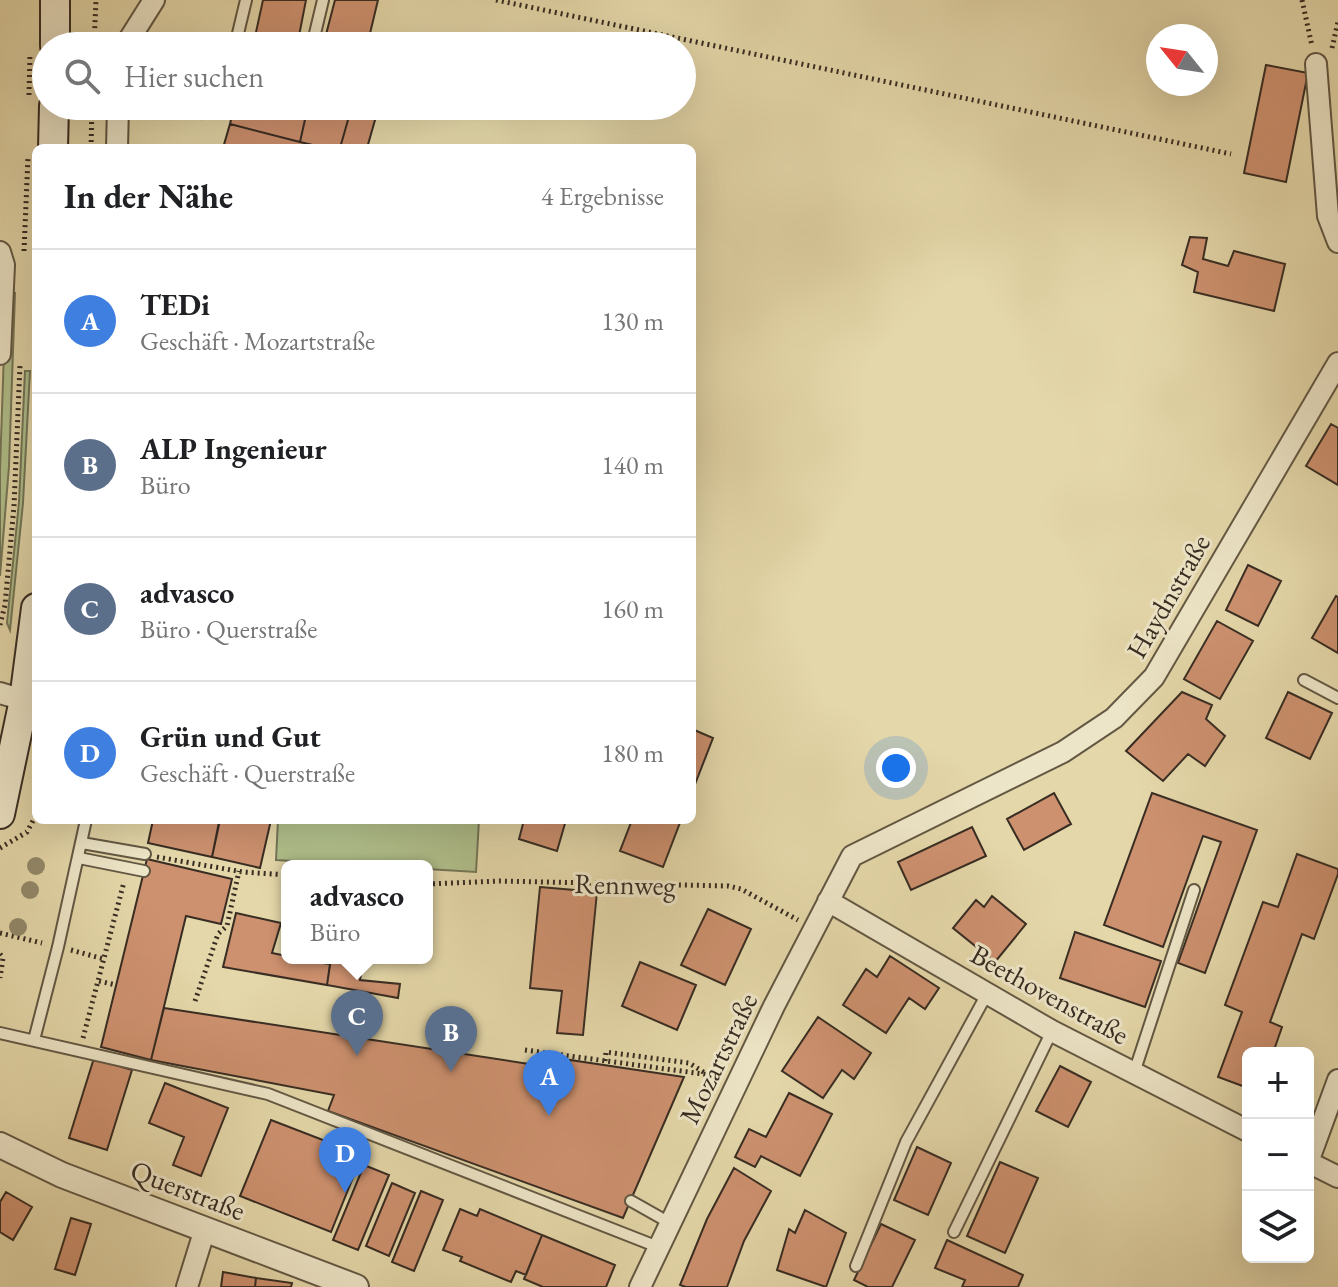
<!DOCTYPE html>
<html lang="de">
<meta charset="utf-8">
<style>
:root{--surface:#fff;--page:#f2f2f2;--text:#202124;--muted:#757577;--line:#e0e0e0;--accent:#8f2418}
body{margin:0;font-family:"EB Garamond",serif;background:var(--page);color:var(--text)}
.controls{position:absolute;right:24px;bottom:24px;display:grid;overflow:hidden;border-radius:12px;box-shadow:0 8px 32px #0002}
.controls button{width:72px;height:72px;display:grid;place-items:center;padding:0;border:0;border-bottom:2px solid var(--line);background:var(--surface);color:var(--text);font:40px sans-serif}
.compass{position:absolute;left:1146px;top:24px;width:72px;height:72px;border-radius:50%;background:var(--surface);box-shadow:0 8px 32px #0002;rotate:300deg}
.you{position:absolute;left:896px;top:768px;width:28px;height:28px;margin:-20px;border:6px solid #fff;border-radius:50%;background:#1a73e8;box-shadow:0 0 0 12px #1a73e833}
.badge{display:grid;place-items:center;width:52px;height:52px;border-radius:50%;background:var(--accent);color:#fff;font-size:26px;font-weight:700}
.pin{position:absolute;translate:-50% -66px;filter:drop-shadow(0 2px 4px #0008)}
.pin::after{content:'';position:absolute;top:42px;width:28px;height:24px;background:inherit;clip-path:polygon(0 0,100% 0,50% 100%)}
.popup{position:absolute;left:281px;top:860px;width:152px;height:104px;box-sizing:border-box;display:grid;place-content:center;border-radius:12px;background:var(--surface);filter:drop-shadow(0 2px 6px #0005);font-size:26px;white-space:nowrap;color:var(--muted)}
.popup b{font-size:30px;color:var(--text)}
.popup::after{content:'';position:absolute;left:50%;top:100%;margin-left:-16px;border:16px solid transparent;border-top-color:var(--surface)}
.list{margin:0;padding:0;list-style:none}
h2{display:flex;justify-content:space-between;align-items:center;height:104px;margin:0;padding:0 32px;font-size:34px}
h2 small{font-size:26px;font-weight:400;color:var(--muted)}
.list li{display:grid;grid-template-columns:52px 1fr auto;gap:24px;align-items:center;box-sizing:border-box;height:144px;padding:0 32px;border-top:2px solid var(--line)}
.list b{display:block;font-size:30px;white-space:nowrap}
.list p{margin:0;font-size:26px;white-space:nowrap;color:var(--muted)}
.list em{font-size:26px;font-style:normal;color:var(--muted)}
.icon{flex:none;width:44px;height:44px;fill:none;stroke:currentColor;stroke-width:2;stroke-linecap:round;stroke-linejoin:round}
.map{position:relative;flex:none;width:1338px;height:1287px;overflow:hidden}
.search{position:absolute;background:var(--surface);box-shadow:0 8px 32px #0002;left:32px;top:32px;width:664px;height:88px;display:flex;align-items:center;gap:20px;box-sizing:border-box;padding:0 28px;border-radius:44px;color:var(--muted);font-size:30px}
.panel{position:absolute;background:var(--surface);box-shadow:0 8px 32px #0002;left:32px;top:144px;width:664px;height:680px;border-radius:12px}
.map>svg:first-child{display:block}
.green{fill:#b0bf8b;stroke:#747657;stroke-width:2}
.building{fill:#cd916f;stroke:#382d23;stroke-width:2}
.lines{fill:none;stroke-linecap:round;stroke-linejoin:round}
.service-casing{stroke:#635844;stroke-width:14}
.minor-casing{stroke:#635844;stroke-width:24}
.tertiary-casing{stroke:#635844;stroke-width:28}
.secondary-casing{stroke:#382d23;stroke-width:32}
.path{stroke:#382d23;stroke-width:5;stroke-dasharray:2 4;stroke-linecap:butt}
.service{stroke:#ede5c7;stroke-width:10}
.minor{stroke:#ede5c7;stroke-width:20}
.tertiary{stroke:#ede5c7;stroke-width:24}
.secondary{stroke:#ede5c7;stroke-width:28}
.tree{fill:#93896b}
.labels{text-anchor:middle;dominant-baseline:central;stroke-width:6;stroke-linejoin:round;paint-order:stroke}
.street-label{font-size:28px;fill:#382d23;stroke:#ede5c7}
</style>
<div class="map">
<svg width="1338" height="1287" viewBox="0 0 1338 1287">
<rect width="100%" height="100%" fill="#e4d7a9"/>
<filter id="stains"><feTurbulence type="fractalNoise" baseFrequency=".0025" numOctaves="4"/><feColorMatrix values="0 0 0 0 .2 0 0 0 0 .09 0 0 0 0 .02 0 0 0 .5 -.17"/></filter>
<radialGradient id="worn" r=".72"><stop offset=".6" stop-color="#630" stop-opacity="0"/><stop offset="1" stop-color="#630" stop-opacity=".3"/></radialGradient>
<path class="green" d="M6,293H15L9,466L0,576V469Z
M25,371H30L23,503L10,630L7,623L19,502Z
M278,820H479L476,872L427,869V866H379L276,860Z"/>
<path class="building" d="M263,0H306L297,46H253Z
M335,0H378L367,46H323Z
M1266,65L1308,73L1286,182L1244,173Z
M153,106H204L201,119Z
M234,106H308L300,142L230,124Z
M308,106H352L340,148H325L300,142Z
M352,106H379L367,148H340Z
M230,124L300,142L325,148H223Z
M1190,237L1207,238L1203,259L1228,266L1234,251L1285,264L1274,311L1194,292L1198,272L1182,265Z
M1331,424L1338,428V485L1306,466Z
M1248,565L1281,581L1258,626L1226,610Z
M1336,596L1338,597V653L1312,638Z
M1217,621L1253,641L1220,699L1184,679Z
M1182,692L1212,705L1206,719L1225,736L1205,766L1188,754L1163,781L1126,751Z
M1288,692L1332,713L1310,759L1266,738Z
M692,729L713,738L692,792Z
M1054,793L1071,824L1024,850L1007,819Z
M1152,793L1257,830L1205,973L1178,963L1221,842L1203,836L1163,947L1104,925Z
M153,820H208L219,822L212,857L148,843Z
M220,820H271L260,868L212,857Z
M524,820H566L557,851L519,839Z
M632,820H681L663,867L620,851Z
M972,827L986,856L911,890L898,862Z
M1297,854L1338,869V874L1314,939L1302,934L1270,1022L1282,1027L1273,1053H1248V1088L1218,1077L1242,1012L1225,1005L1263,902L1278,907Z
M147,859L232,879L221,924L186,916L151,1060L101,1047Z
M540,887L597,892L583,1035L557,1033L562,991L530,988Z
M992,896L1026,924L995,962L953,928L976,900L984,907Z
M708,909L751,929L725,985L681,965Z
M236,913L281,923L272,953L287,956V958L330,964L327,985L223,967Z
M1075,932L1161,961L1145,1007L1060,978Z
M890,956L939,988L925,1009L909,998L886,1033L843,1005L866,969L877,977Z
M331,958H364L360,980L400,984L398,998L327,985Z
M640,962L696,985L677,1030L622,1006Z
M164,1008L568,1070L570,1060L684,1077L623,1218L328,1111L334,1095L151,1060Z
M818,1017L871,1053L854,1079L842,1070L823,1098L782,1071Z
M94,1058L132,1070L107,1150L69,1138Z
M1060,1066L1091,1082L1068,1127L1036,1111Z
M165,1083L228,1108L201,1176L173,1165L184,1137L149,1123Z
M789,1093L832,1114L800,1176L761,1156L755,1167L735,1157L749,1129L766,1137Z
M271,1120L362,1155L331,1232L240,1196Z
M917,1147L951,1163L928,1215L894,1200Z
M1000,1162L1038,1178L1005,1253L967,1236Z
M364,1165L389,1175L358,1250L333,1240Z
M734,1168L771,1191L744,1241L727,1287H686L680,1285L707,1219Z
M392,1183L415,1193L389,1256L366,1246Z
M421,1191L443,1200L414,1271L392,1262Z
M6,1192L32,1207L13,1240L0,1232V1202Z
M460,1209L477,1216L480,1209L542,1235L526,1275L516,1271L511,1282L460,1261L462,1257L443,1250Z
M805,1210L846,1233L826,1287L777,1270L789,1229L795,1233Z
M71,1218L91,1224L75,1275L55,1269Z
M881,1224L915,1240L892,1287H868L854,1280Z
M542,1235L615,1265L606,1287H543L524,1279Z
M947,1240L1023,1275L1018,1287H962L965,1280L935,1268Z
M223,1272L256,1278L255,1287H221Z
M256,1278L292,1283L291,1287H255Z"/>
<g class="lines">
<g class="service-casing">
<path id="service" d="M139,46L148,42L172,46
M235,46L246,0
M312,46L323,0
M1304,680L1338,698
M82,843L145,854
M79,858L144,871
M0,1033L268,1094L658,1247
M34,1040L58,947L86,820
M1134,1073L1194,890
M631,1201L670,1223
M954,1232L1052,1031
M856,1266L906,1142L988,992"/>
</g>
<g class="minor-casing">
<path id="minor" d="M125,46L154,0
M1316,64L1328,216L1338,242
M117,148L118,106
M0,252L4,265L0,354
M0,693L24,700
M828,901L1052,1031L1248,1131
M1308,1162L1338,1080
M1308,1162L1338,1177
M187,1287L205,1229
M640,1287L774,1006L852,856L1063,752L1114,718L1154,677L1338,363"/>
</g>
<g class="tertiary-casing">
<path id="tertiary" d="M0,1145L62,1175L356,1287"/>
</g>
<g class="secondary-casing">
<path id="secondary" d="M55,46V0
M53,148L54,106
M0,814L24,700L36,608"/>
</g>
<path class="path" d="M496,0L1231,154
M1302,0L1312,46
M94,46L96,0
M1332,48L1338,22
M29,95L30,53
M91,148L92,106
M24,251L28,157
M0,625L5,605L14,506L20,365
M0,848L27,832L36,815
M157,857L243,872L287,875
M427,884L499,881L728,886L741,889L798,920
M0,933L42,943
M71,950L104,959
M0,954L3,958L0,978
M99,981L116,985
M195,1001L218,934L227,926L239,871
M83,1038L124,882
M525,1050L718,1076
M605,1061L606,1052L689,1063L705,1073"/>
<use href="#service" class="service"/>
<use href="#minor" class="minor"/>
<use href="#tertiary" class="tertiary"/>
<use href="#secondary" class="secondary"/>
</g>
<g class="tree">
<circle cx="36" cy="866" r="9"/>
<circle cx="30" cy="890" r="9"/>
<circle cx="18" cy="927" r="9"/>
</g>
<g class="labels">
<g class="street-label">
<text transform="translate(1168 596) rotate(-60)">Haydnstraße</text>
<text transform="translate(625 884) rotate(1)">Rennweg</text>
<text transform="translate(1050 994) rotate(29)">Beethovenstraße</text>
<text transform="translate(718 1058) rotate(-64)">Mozartstraße</text>
<text transform="translate(188 1190) rotate(21)">Querstraße</text>
</g>
</g>
<rect width="100%" height="100%" filter="url(#stains)"/>
<rect width="100%" height="100%" fill="url(#worn)"/>
</svg>
<div class="controls">
<button>+</button>
<button>−</button>
<button><svg class="icon" aria-label="layers" viewBox="0 0 24 24"><path d="M12 4l9 5-9 5-9-5zM3 14l9 5 9-5"/></svg></button>
</div>
<svg class="compass" viewBox="-18 -18 36 36"><path d="M0-13l5 13h-10z" fill="#e53935"/><path d="M0 13l5-13h-10z" fill="#757577"/></svg>
<div class="you"></div>
<div class="pin badge" style="left:549px;top:1116px;background:#3f7fe0">A</div>
<div class="pin badge" style="left:451px;top:1072px;background:#5c6f8a">B</div>
<div class="pin badge" style="left:357px;top:1056px;background:#5c6f8a">C</div>
<div class="popup"><b>advasco</b>Büro</div>
<div class="pin badge" style="left:345px;top:1193px;background:#3f7fe0">D</div>
<div class="search"><svg class="icon" aria-label="search" viewBox="0 0 24 24"><circle cx="10" cy="10" r="6"/><path d="M15 15l6 6"/></svg>Hier suchen</div>
<section class="panel">
<h2>In der Nähe<small>4 Ergebnisse</small></h2>
<ul class="list">
<li><span class="badge" style="background:#3f7fe0">A</span><div><b>TEDi</b><p>Geschäft · Mozartstraße</p></div><em>130 m</em></li>
<li><span class="badge" style="background:#5c6f8a">B</span><div><b>ALP Ingenieur</b><p>Büro</p></div><em>140 m</em></li>
<li><span class="badge" style="background:#5c6f8a">C</span><div><b>advasco</b><p>Büro · Querstraße</p></div><em>160 m</em></li>
<li><span class="badge" style="background:#3f7fe0">D</span><div><b>Grün und Gut</b><p>Geschäft · Querstraße</p></div><em>180 m</em></li>
</ul>
</section>
</div>
